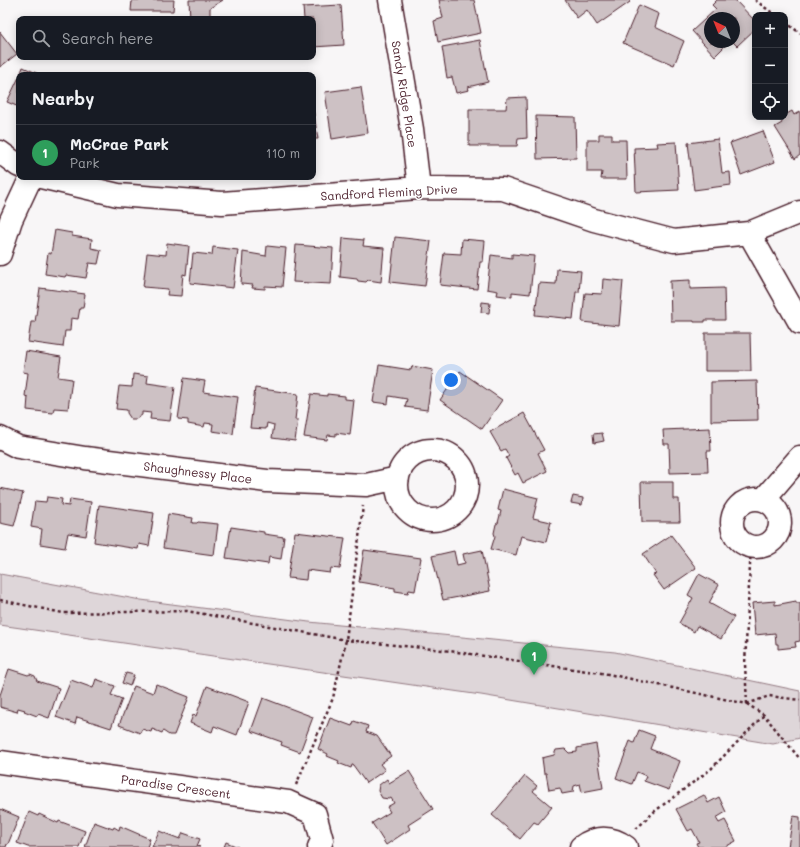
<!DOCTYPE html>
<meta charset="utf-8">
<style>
:root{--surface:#171b24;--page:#20242c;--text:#f1f3f6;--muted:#9ea1a6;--line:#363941;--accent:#d1495b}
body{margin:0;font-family:Mali,sans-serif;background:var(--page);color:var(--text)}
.controls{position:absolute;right:12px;top:12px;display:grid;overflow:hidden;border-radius:8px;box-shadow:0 2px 10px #0003}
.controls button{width:36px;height:36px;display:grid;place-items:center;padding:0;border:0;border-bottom:1px solid var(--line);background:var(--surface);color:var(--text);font:20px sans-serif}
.compass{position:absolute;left:704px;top:12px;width:36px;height:36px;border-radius:50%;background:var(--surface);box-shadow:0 2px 10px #0003;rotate:317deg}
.you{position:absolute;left:451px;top:380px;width:14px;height:14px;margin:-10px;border:3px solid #fff;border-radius:50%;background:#1a73e8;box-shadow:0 0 0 6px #1a73e833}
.badge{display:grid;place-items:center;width:26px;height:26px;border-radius:50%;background:var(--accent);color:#fff;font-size:13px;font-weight:700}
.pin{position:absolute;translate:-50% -33px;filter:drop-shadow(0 1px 2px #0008)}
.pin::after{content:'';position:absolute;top:21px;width:14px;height:12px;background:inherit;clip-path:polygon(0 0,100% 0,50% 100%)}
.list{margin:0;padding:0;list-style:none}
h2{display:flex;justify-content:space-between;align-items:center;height:52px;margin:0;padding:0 16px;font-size:17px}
h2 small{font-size:13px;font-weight:400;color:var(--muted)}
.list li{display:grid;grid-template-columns:26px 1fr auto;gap:12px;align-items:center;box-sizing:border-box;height:56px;padding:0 16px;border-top:1px solid var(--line)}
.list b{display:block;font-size:15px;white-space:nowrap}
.list p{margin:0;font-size:13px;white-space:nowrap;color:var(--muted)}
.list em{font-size:13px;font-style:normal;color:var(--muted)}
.icon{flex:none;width:22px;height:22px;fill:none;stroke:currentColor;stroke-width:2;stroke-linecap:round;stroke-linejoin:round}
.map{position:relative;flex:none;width:800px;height:847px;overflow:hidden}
.search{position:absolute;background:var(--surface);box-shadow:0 2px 10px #0003;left:16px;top:16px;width:300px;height:44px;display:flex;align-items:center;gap:10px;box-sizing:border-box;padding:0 14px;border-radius:8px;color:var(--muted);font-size:15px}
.panel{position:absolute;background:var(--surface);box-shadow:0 2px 10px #0003;left:16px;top:72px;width:300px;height:108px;border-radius:8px}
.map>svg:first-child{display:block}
.green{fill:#ded6d9;stroke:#947a82}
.building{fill:#cdc1c4;stroke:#4a1f2b}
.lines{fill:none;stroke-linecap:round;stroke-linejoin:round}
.minor-casing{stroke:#4a1f2b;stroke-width:25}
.path{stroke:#4a1f2b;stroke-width:2.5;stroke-dasharray:3 3;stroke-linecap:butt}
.minor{stroke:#fff;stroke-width:22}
.labels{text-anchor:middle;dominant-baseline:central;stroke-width:3;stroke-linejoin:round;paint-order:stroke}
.street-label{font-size:12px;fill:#4a1f2b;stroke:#fff}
</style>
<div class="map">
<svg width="800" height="847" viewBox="0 0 800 847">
<rect width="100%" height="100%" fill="#f8f6f7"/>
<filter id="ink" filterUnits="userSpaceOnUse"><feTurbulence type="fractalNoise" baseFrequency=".025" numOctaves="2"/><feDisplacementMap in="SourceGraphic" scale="8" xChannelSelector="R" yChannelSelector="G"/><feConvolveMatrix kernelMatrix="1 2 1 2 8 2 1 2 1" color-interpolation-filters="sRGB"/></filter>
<g filter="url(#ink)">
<path class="green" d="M0,574L141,600L309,622L615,652L800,691V738L773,744L481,695L0,625Z"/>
<path class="building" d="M132,0H174L173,11H131Z
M189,0H223L210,8V18H190Z
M439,0H474L481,33L438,42L434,21L443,18Z
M565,0H628L630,2L597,25L587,10L577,18Z
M717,0H735L755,21V29L737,46L733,42L734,18H710V42H729L715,56L692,31L716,9L712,5Z
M341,5L344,45L313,47V19H304L303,7Z
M639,5L659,14L655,27L684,41L674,65L623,43Z
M0,32L17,54L0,67Z
M480,40L488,82L468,87L469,90L456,93L452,77L447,78L442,47Z
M23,67L41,75H20Z
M19,77V107L7,102Z
M361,87L368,133L332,139L325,92Z
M526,97L527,138L518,139L517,146H469V109H506L507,98Z
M313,108L318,139H313Z
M792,111L794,115L800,111V155L795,159L775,127L782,123L780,118L785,117V115Z
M536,116L575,117L576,158L537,159Z
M763,131L775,162L741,175L730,143Z
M599,134H612V140H626L627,179H601L602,172H587V140H599Z
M718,139L722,173L730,172L731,185L694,190L688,143Z
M676,142L679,190L636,192L634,148L658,147L657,143Z
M55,230L72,233V236L92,239L91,248L101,250L98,264L89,263L86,278L66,275L65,277L45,274L48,253L51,254Z
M395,237L431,241L425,286L390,282Z
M343,238L364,240L363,246L384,248L381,282L368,280L366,282L358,281L357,279L340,277Z
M462,239L485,241L483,262H480L477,289L440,285L444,253L461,254Z
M167,243L189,246L186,275L183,274L181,296L167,295L168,289L143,287L147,253L166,255Z
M296,245L333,248L331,284L293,282Z
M267,246L286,248L282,287L265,286V289L252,288L253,285L241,284L243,252L266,256Z
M213,247L238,250L233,288L190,283L193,253L212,255Z
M512,254L534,256L530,294L512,292V297L497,295L498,291L487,289L491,255L512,258Z
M557,269L581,271L579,292H576L573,319L535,315L539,283L556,284Z
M603,279L623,281L619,326L582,322L585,293L602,294Z
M690,280V289L724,288L725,320H705V322H694V321H671L670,281Z
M40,288L85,294L83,308H80L78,319L71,318L70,331H65L63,347L28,342L31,322H35Z
M482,302L490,303L489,313L481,312Z
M705,333H750L751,371H705Z
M26,351L61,357L58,377L72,379L68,409L54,408L53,413L27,410L28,397L25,396L28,373L23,372Z
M379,365L411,370L412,366L433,370L427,410L405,407L407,399L389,396L388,404L373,402Z
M460,371L502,400L482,429L440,400Z
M133,374L148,376L147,383L175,387L170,421L150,419L151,413L142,412V415L136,419H131L127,413V410L116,409L119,386L132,387Z
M184,378L205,381L203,392L238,397L233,434L212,431L213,424L205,423L204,427L188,424V420L178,419Z
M757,381L758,420L711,421V382Z
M255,388L298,394L295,420H298L295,441L272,438L274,425L267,423L266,429L250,428Z
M311,394L327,396V394L345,396V399L354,400L350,435L336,433V436L328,435L327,440L304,437Z
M524,413L544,450L538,453L547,471L523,483L518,473L515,475L506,458L509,456L505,449L501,451L490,432Z
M710,428L711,451H707L708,472L670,473L669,444H664L663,430Z
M602,433L604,441L594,443L593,434Z
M641,482H673V499H679L680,522H642Z
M0,488L23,493L14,526L0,523Z
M503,489L538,498L533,518L551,522L546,542L521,536L516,555L491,549L495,536L494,533L496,524L498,523L501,511L498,510Z
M573,496L583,498L582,505L571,503Z
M47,497L62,499L61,505L69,506L70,499L91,502L86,536L68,533L65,548L40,544L42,529L31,527L35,501L46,502Z
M99,505L154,513L149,546L139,544L138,549L94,542Z
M168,514L193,518L192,523H197L198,522L218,524L214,555L163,548Z
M231,527L264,532V534L284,537L281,559L269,557L268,564L226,558Z
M295,532L345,538L340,569L331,568L330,573L307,570L306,580L288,578Z
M671,535L696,568L664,590L653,575L656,574L643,554Z
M364,550L421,558L415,591L409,590L408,593L395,591V588L359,582Z
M482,550L490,591L443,600L432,556L454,551L457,565L465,563L463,554Z
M699,574L719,585L709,603L734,617L721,639L697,626L694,632L679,623L693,598L688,595Z
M775,601V605L796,601V603H800V641L795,642L796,647L778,649V644H776L775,633L755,635L752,603Z
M9,669L28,675L30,674L35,676L37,681L59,688L49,718L38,714L37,716L24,711L25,710L18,708L17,712L0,707V695Z
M126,673L134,675L130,686L122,683Z
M96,679L115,686L111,695L122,699L111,728L77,717L75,724L56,717L71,680L93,688Z
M156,684L189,697L174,735H169L163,731L162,733L152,729L151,732L142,729L140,733L119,725L134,686L153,693Z
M207,686L249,702L237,735L214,726L212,732L190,723L193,715L196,716Z
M263,698L313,717L300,752L281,745L282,742L251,731Z
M330,718L352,726L354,721L368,726L366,732L377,736L391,756L380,764L385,770L366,783L353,765H352L351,768L338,763L339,761L327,756L328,754L318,749Z
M639,730L655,736L650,749L680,761L669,790L644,781L646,776L637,772L632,784L616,778L630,741L634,743Z
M596,744L603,788L582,792L580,784L574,786L573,792L562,794L560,788L549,790L546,773H544L542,758L554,755L556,750L565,749L569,753L577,752V748Z
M409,771L433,809L408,825L410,829L386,845L372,823L390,812L387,807L394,803L391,798L389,799L382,798L378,791L379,785L387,779L389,783Z
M525,776L537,786L533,791L552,807L538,824L534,822L520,839L492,815Z
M704,795L708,803L719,797L726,812L716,818L719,823L725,820L736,841L725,847H698L696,843L699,842L692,829L688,831L676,809Z
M0,809L19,817L8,844H7L6,847H0Z
M29,812L38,816L39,814L58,823L59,821L85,831L79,847H28L17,843Z
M793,816L800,817V847H788Z
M94,822L113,829L114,827L119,830L120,826L150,839L147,847H85Z
M159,831L180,839L183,833L200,839L197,846L200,847H152Z
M226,842L238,847H224Z"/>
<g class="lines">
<g class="minor-casing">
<path id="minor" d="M390,0L412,129L419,188
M0,152L19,166
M41,177L118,195L222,203L419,188L503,189L594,220L674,241L749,233L800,212
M749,233L800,323
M0,254L11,220L31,177
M0,438L18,447L85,458L267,481L366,485L398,478
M397 485a35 35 0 1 1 70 0a35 35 0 1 1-70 0Z
M732 523a24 24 0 1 1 48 0a24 24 0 1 1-48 0Z
M763,500L800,457
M0,762L288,802L315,814L322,840L319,847
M581,847C595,836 612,836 626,847"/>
</g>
<path class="path" d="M755,0L775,15
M785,22L800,33
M0,600L63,613L187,611L346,640L443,650L608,674L747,704L764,715L800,759
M747,704L745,664L751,546
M747,704L769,696L800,700
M296,785L333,698L346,640L363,506
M636,829L655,811L711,769L764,715"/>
<use href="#minor" class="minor"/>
</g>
</g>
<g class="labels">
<g class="street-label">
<text transform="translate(405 94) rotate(81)">Sandy Ridge Place</text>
<text transform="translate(389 192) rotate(-3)">Sandford Fleming Drive</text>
<text transform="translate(198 472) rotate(7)">Shaughnessy Place</text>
<text transform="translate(176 786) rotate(8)">Paradise Crescent</text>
</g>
</g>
</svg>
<div class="controls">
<button>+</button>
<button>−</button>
<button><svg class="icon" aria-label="locate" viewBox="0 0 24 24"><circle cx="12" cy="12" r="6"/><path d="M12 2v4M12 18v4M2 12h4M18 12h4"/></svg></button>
</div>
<svg class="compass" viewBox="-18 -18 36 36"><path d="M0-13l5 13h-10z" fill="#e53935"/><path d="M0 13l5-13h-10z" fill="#9ea1a6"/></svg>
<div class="you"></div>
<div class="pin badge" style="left:534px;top:675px;background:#2e9e5b">1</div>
<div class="search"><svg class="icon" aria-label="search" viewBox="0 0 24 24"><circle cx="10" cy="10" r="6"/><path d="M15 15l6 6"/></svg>Search here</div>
<section class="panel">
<h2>Nearby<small></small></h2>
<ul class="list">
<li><span class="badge" style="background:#2e9e5b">1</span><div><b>McCrae Park</b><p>Park</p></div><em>110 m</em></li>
</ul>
</section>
</div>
